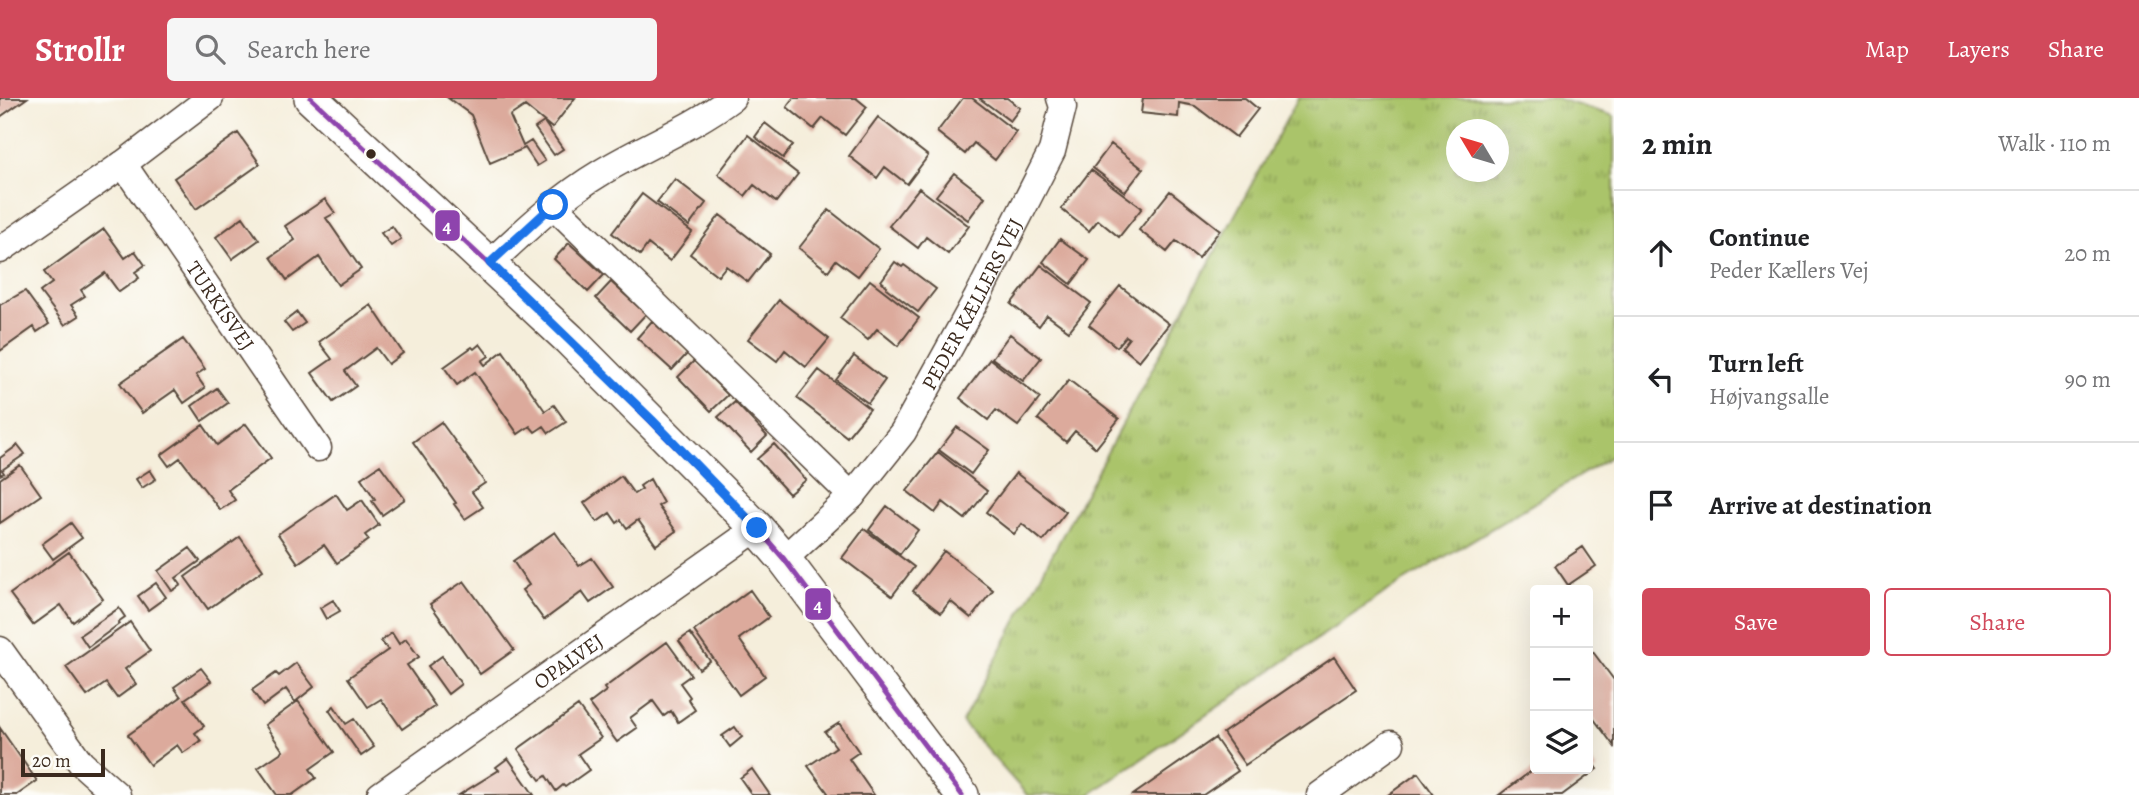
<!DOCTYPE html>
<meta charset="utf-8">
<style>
:root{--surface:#fff;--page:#f6f6f6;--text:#202124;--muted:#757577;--line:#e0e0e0;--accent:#d1495b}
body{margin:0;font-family:Alegreya,serif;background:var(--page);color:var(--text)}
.controls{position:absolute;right:21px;bottom:21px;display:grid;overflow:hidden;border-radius:7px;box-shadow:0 7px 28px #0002}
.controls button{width:63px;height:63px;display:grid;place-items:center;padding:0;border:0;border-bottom:2px solid var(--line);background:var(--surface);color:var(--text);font:35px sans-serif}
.compass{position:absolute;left:1446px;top:21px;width:63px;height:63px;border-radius:50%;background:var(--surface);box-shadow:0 7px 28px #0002;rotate:308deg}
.scale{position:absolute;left:21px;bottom:18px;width:84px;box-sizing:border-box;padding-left:7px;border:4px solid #3b2a1e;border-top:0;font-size:19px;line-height:24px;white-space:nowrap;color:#3b2a1e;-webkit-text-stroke:5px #fdfcf7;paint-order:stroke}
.stop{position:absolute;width:21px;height:21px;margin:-16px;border:5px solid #1a73e8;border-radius:50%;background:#fff}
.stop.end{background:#1a73e8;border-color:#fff;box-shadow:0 2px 7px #0008}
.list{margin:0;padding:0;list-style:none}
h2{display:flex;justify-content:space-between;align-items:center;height:91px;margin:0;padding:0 28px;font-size:30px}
h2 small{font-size:23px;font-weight:400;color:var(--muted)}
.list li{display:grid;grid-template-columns:46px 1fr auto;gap:21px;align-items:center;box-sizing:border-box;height:126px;padding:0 28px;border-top:2px solid var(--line)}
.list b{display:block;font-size:26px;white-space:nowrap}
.list p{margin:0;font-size:23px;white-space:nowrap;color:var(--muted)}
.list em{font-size:23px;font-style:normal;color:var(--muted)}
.actions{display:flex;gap:14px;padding:21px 28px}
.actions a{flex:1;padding:16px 0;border:2px solid var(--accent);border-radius:7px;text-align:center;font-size:24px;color:var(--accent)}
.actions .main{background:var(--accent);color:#fff}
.icon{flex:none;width:38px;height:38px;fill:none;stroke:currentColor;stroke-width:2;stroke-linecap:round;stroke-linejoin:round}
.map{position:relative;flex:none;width:1614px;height:697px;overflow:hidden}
header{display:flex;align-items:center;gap:42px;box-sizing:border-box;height:98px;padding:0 35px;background:var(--accent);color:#fff}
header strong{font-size:33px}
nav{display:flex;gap:38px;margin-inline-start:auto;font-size:24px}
.search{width:490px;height:63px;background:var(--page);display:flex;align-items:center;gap:18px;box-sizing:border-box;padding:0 24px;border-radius:7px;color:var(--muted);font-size:26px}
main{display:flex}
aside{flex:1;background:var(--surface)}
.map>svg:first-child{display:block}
.grass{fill:url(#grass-tufts);stroke:#727744;stroke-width:2;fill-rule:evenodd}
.building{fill:#dcaa9c}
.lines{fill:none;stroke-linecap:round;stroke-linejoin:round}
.minor-casing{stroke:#57473a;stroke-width:29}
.tertiary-casing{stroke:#57473a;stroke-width:36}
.minor{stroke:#fff;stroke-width:26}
.tertiary{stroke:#fff;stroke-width:33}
.bus-1-casing{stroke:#fdfcf7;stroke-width:10}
.bus-1{stroke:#8e44ad;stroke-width:5}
.route{stroke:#1a73e8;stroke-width:9}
.bus-dot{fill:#3b2a1e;stroke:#fdfcf7;stroke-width:2.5}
.labels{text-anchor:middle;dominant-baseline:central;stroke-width:5;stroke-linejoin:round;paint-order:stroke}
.street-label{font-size:21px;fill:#3b2a1e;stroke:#fdfcf7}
.line-badge{stroke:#fdfcf7;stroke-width:2.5}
.badge-label{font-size:19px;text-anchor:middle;font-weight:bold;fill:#fff}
</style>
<header>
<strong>Strollr</strong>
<div class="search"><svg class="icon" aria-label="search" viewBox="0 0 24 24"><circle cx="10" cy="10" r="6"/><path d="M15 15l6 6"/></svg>Search here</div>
<nav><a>Map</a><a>Layers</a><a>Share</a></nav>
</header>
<main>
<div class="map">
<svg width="1614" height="697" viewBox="0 0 1614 697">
<defs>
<pattern id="grass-tufts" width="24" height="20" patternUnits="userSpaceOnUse" patternTransform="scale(1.75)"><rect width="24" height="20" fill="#aac46a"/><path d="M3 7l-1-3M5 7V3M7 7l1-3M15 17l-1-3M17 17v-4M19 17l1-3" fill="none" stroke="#8c9f57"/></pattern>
</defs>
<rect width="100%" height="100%" fill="#fdfcf7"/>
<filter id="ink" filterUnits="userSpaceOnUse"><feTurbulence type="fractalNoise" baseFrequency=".0143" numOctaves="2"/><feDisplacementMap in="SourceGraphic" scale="14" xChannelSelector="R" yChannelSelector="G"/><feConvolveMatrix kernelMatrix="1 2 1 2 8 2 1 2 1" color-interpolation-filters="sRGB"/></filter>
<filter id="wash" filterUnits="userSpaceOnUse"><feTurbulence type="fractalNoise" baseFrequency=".00686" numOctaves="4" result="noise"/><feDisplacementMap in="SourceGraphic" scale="28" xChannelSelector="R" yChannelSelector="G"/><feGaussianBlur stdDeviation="1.57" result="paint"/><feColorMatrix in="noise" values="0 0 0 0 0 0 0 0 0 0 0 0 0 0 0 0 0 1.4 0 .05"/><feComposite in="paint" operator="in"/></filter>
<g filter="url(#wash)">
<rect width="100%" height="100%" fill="#f5eedb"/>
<path class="grass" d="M1298,0H1555L1614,18V357L1386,494L1089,697H1027L962,624ZM1456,32H1498V74H1456Z"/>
<g id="blocks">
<path class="building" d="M0,0H27L0,19Z
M448,0H575L552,30L525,8L510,18L523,48L531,43L545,63L537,68L525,50L490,65L471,17Z
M794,0H856L867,9L845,37L823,20L814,31L787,9Z
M963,0H972L1016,34L995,62L974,45L965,56L937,34Z
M979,0H1007L1020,10L1010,23Z
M1143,0H1245L1258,11L1236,39L1195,8L1179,5L1178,19L1141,15Z
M878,19L928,58L907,86L885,69L877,80L849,58Z
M544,24L563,51L554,57L535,30Z
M765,25L793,47L783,60L755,39Z
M238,35L260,66L196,111L174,80Z
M748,37L798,76L776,104L754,87L745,98L718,76Z
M1111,46L1143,71L1125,94L1093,70Z
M1091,72L1142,110L1119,139L1098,122L1089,133L1061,111Z
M954,75L985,99L968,122L936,98Z
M675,81L706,105L689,128L657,104Z
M919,90L969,128L948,156L926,139L918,150L889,128Z
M1170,93L1220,132L1198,160L1176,143L1167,154L1139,132Z
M642,96L692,134L670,163L648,146L640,157L612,135Z
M325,101L335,115L326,120L361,171L338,187L319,159L287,182L271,159L295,142L285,128Z
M829,112L879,151L858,178L836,162L828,173L799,150Z
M720,117L770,156L748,184L726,168L718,178L690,156Z
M243,119L259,142L232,161L216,139Z
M392,128L401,141L391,148L381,135Z
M104,131L125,160L135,153L145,167L135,174L139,180L119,194L105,175L81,192L85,198L71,207L79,218L65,227L40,194L52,185L44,174Z
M1060,141L1089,162L1071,186L1043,164Z
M569,145L604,177L588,194L554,161Z
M895,164L902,169L904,167L936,191L918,214L886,190L887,188L881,183Z
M1041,167L1091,205L1069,233L1047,217L1039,228L1011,206Z
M870,182L919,220L898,248L877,231L868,242L840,220Z
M611,184L646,216L630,233L596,200Z
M1120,188L1169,226L1139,263L1122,249L1129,240L1126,238L1117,249L1089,227Z
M25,193L49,226L37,234L34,229L0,253V207Z
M779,202L829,241L806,269L785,252L777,263L748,241Z
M371,207L403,255L388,266L376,250L345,273L356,288L333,304L312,275L332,261L319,244Z
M297,214L305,225L292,234L284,224Z
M652,223L687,256L672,272L637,240Z
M1010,236L1041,260L1023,283L992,260Z
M183,241L205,271L196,277L205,290L184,305L175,292L142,315L120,285Z
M480,246L489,258L482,263L485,267L503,253L545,313L554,307L566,324L549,335L544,328L535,334L530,328L518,336L475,274L457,287L444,269L472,249L474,251Z
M854,258L885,282L868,305L836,282Z
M990,261L1040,300L1018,328L996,312L988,322L960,300Z
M694,263L728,297L711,313L678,279Z
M819,272L870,311L847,339L797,300Z
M1069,282L1119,321L1096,350L1075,333L1066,344L1038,321Z
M217,290L228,305L202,323L192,308Z
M735,304L767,338L751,354L718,319Z
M441,324L485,385L472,394L483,409L465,421L454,406L456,405L413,344Z
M246,326L271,360L228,392L235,402L220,412L180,360L169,368L161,357L203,327L217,347Z
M957,329L989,352L971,376L939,352Z
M774,346L806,382L789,396L757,361Z
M18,347L25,356L2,372L4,375L0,377V360Z
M938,354L987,393L965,421L943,404L935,415L907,393Z
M20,367L41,397L0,425V381Z
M380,367L405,401L382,417L372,403L375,401L361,380Z
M150,372L156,381L142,390L136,381Z
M1016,375L1066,414L1043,443L1022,426L1014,436L986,414Z
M621,378L634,396L642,391L640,388L650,381L663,405L658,408L676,433L656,447L638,422L627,430L621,422L617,425L610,415L597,424L584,405Z
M336,396L347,412L362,402L379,427L365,437L369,442L337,465L324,447L298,465L278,436Z
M887,408L918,432L900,456L869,432Z
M71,425L82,440L53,461L42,446Z
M864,431L914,469L892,498L842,460Z
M555,434L579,468L592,460L613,489L590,505L582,494L544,522L522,492L529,487L513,463Z
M240,439L263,472L208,511L185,479Z
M1583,449L1596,468L1568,487L1555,468Z
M190,450L200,463L176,480L181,487L172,493L158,473Z
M944,453L993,492L971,520L950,503L941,515L913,493Z
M69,454L103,501L73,524L61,507L33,527L10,496Z
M464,483L514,552L480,576L430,506Z
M156,485L166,499L148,512L138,498Z
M750,492L769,519L739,541L765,578L739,597L694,533Z
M333,502L340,513L326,521L320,510Z
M119,510L125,519L118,524L119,526L88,549L80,537Z
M130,524L150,553L125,571L136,586L117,600L106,585L87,598L66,569Z
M392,535L399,546L406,541L419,559L407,567L435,608L402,631L381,601L368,609L348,580L388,552L381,543Z
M690,535L710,563L699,571L679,543Z
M667,544L691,577L680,585L690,599L688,601L695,612L678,624L671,613L664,618L653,603L630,620L637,630L617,644L589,606L606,593L604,590Z
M1593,554L1614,582V648L1588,613V558Z
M442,558L461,586L448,596L428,568Z
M1334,559L1356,592L1245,667L1223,635Z
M296,565L314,589L295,604L286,591L263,608L252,592L276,575L279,578Z
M201,570L211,583L185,601L204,628L195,635L201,643L183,655L177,647L150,667L128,637L181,599L174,589Z
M298,603L334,654L310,671L316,680L292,697H277L258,670L283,653L265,627Z
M334,608L346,626L354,621L374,649L361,658L329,612Z
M578,608L601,640L578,656L589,672L565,689L563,687L556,693L546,678L540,682L518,651Z
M839,625L859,654L849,661L874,697H825L828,695L808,668L836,649L825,634Z
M735,629L742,639L730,649L722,638Z
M0,630L37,683L17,697H0Z
M1215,640L1238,673L1203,697H1133Z
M1588,659L1597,671L1562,697H1499L1534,671H1588Z
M508,660L534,697H459L499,672L496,669Z
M752,671L770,697H752L740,680Z
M1418,675L1434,697H1388Z"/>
</g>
</g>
<g filter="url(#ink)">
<use href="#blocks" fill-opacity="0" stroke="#57473a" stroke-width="2"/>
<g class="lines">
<g class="minor-casing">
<g id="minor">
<path id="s1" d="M123,66L318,350"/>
<path d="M553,107L852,398"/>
<path d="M0,152L123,66L210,0"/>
<path d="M490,165C525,132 560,99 602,74C645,48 692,30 732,0"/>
<path id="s2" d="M784,461L852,398L903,334L977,200L1052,53L1063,9L1060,0"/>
<path d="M0,552L81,665L117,697"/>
<path id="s3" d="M380,697L757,430"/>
<path d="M1320,697L1391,646"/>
</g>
</g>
<g class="tertiary-casing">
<path id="tertiary" d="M311,0L569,241L757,430L784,461L962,697"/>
</g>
<use href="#minor" class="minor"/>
<use href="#tertiary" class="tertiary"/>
<g class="bus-1-casing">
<path id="bus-1" d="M311,0L569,241L757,430L784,461L962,697"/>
</g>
<use href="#bus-1" class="bus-1"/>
</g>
</g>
<g class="lines" filter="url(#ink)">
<path class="route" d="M553,107L490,165L652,322L757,430"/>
</g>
<circle class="bus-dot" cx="371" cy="56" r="6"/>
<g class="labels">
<g class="street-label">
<text stroke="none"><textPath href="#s2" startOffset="320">PEDER KÆLLERS VEJ</textPath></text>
<text stroke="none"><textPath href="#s1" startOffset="172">TURKISVEJ</textPath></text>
<text stroke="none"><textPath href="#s3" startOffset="231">OPALVEJ</textPath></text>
</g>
</g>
<g class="line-badge">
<rect x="434" y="111" width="27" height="33" rx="7" fill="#8e44ad"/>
<rect x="804" y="489" width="28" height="34" rx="7" fill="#8e44ad"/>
</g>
<g class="badge-label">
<text x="447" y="134">4</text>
<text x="818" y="513">4</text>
</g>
</svg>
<div class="controls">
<button>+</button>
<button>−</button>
<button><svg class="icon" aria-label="layers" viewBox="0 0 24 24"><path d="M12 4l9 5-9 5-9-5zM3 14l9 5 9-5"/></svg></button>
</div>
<svg class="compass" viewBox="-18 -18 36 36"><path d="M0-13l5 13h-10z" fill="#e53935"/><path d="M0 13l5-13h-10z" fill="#757577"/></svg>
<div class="scale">20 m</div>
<div class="stop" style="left:553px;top:107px"></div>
<div class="stop end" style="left:757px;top:430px"></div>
</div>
<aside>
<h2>2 min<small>Walk · 110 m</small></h2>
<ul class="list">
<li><svg class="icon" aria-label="ahead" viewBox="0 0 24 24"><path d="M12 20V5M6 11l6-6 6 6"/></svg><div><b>Continue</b><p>Peder Kællers Vej</p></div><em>20 m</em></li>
<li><svg class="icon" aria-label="left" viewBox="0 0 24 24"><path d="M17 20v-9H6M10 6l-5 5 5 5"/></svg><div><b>Turn left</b><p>Højvangsalle</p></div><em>90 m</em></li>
<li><svg class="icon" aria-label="arrive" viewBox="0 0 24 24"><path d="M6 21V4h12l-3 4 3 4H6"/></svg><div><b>Arrive at destination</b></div></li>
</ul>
<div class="actions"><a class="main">Save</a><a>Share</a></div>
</aside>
</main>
